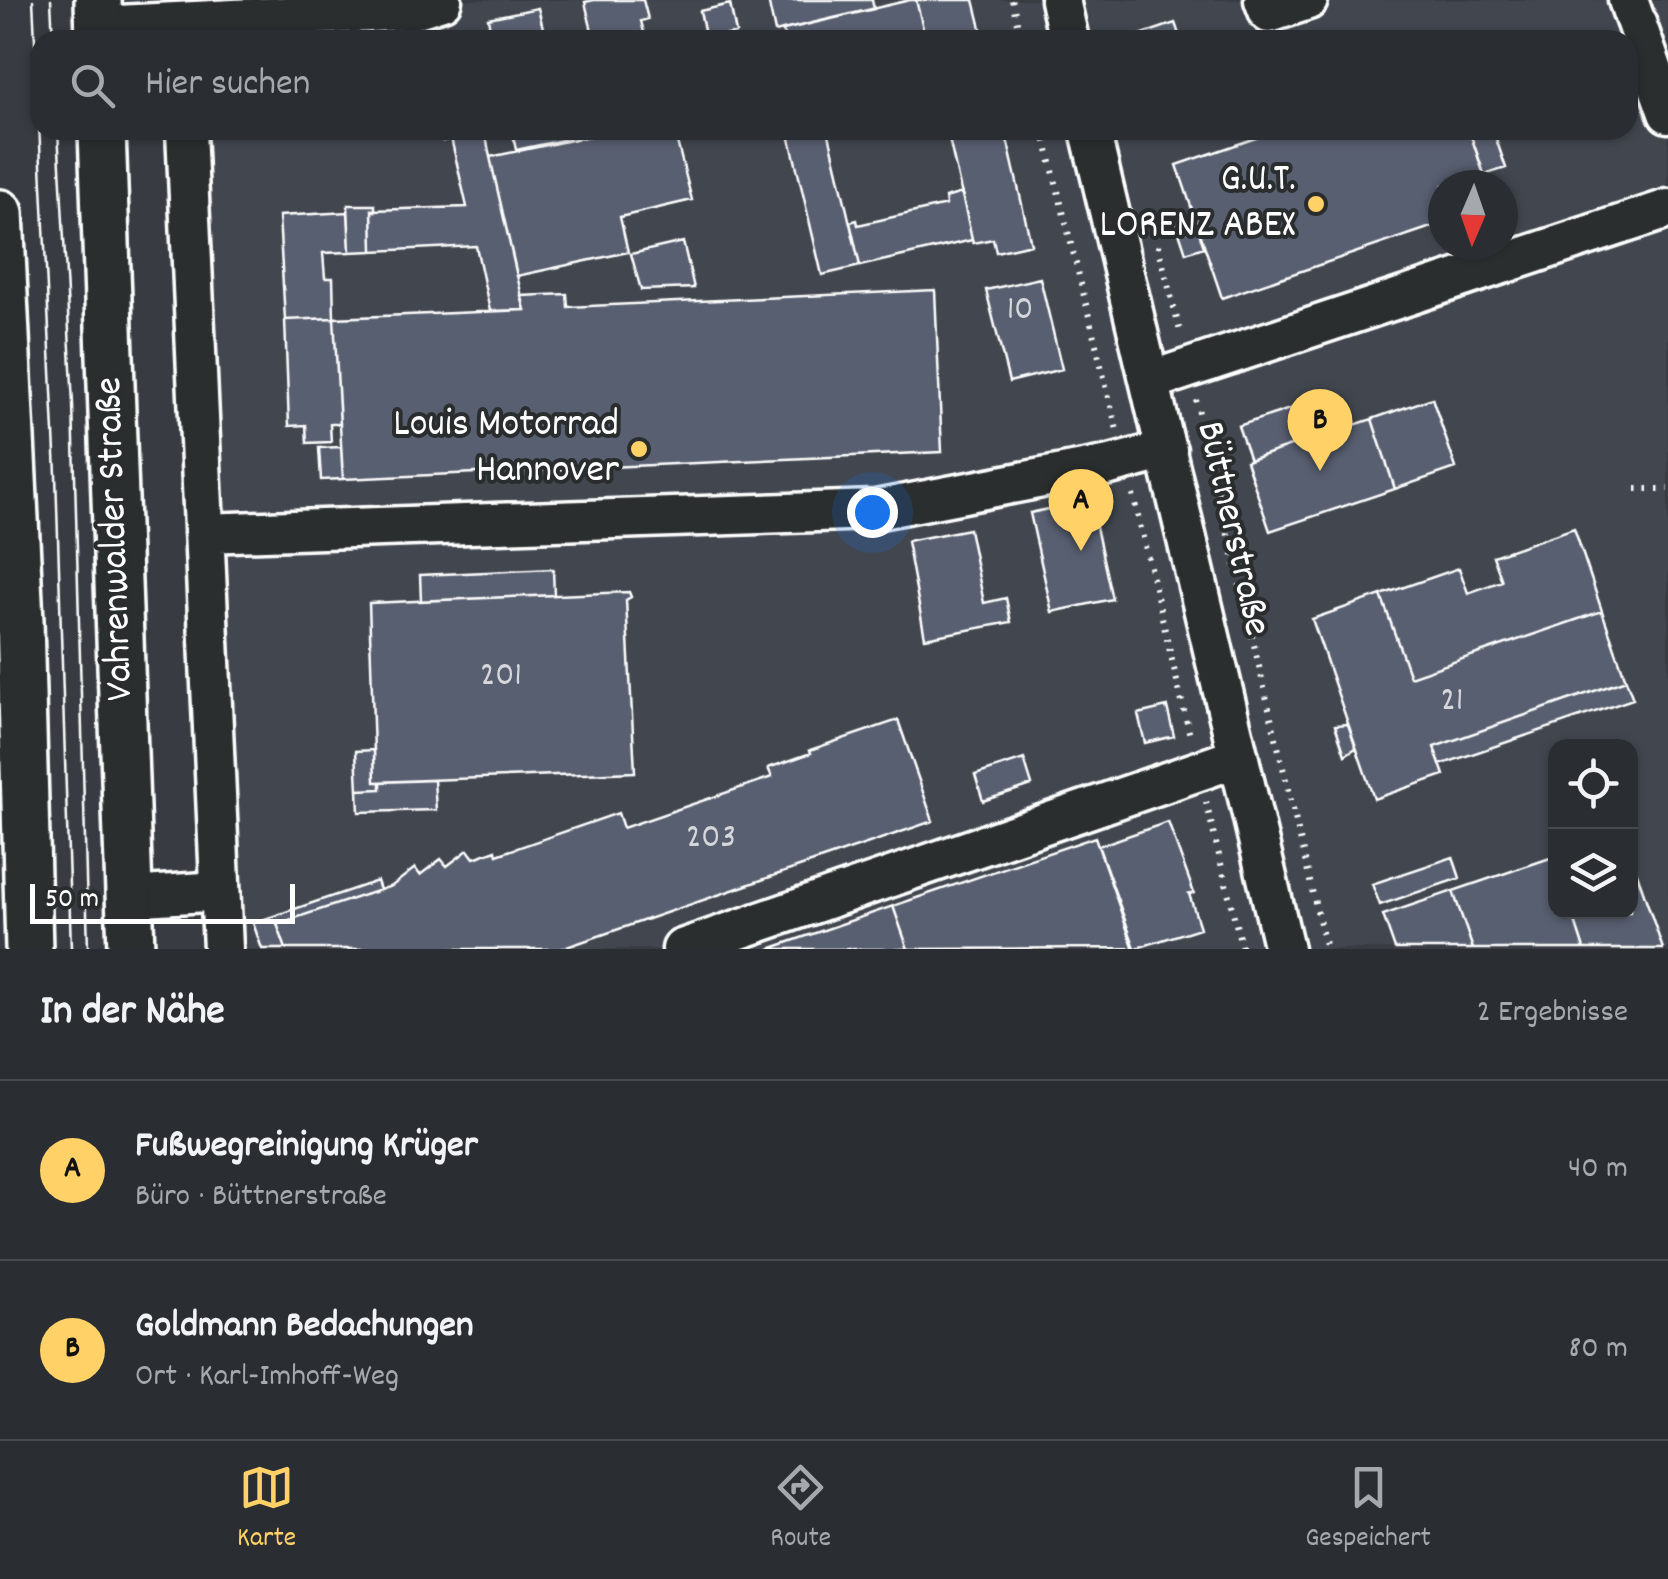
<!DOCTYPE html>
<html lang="de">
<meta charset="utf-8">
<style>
:root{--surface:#2a2d32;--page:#36393e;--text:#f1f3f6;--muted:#a5a8ac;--line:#46494d;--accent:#ffd166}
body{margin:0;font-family:Dekko,sans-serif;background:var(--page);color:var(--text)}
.controls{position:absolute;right:30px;bottom:30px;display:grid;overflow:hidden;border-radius:20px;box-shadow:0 2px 8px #0004}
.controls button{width:90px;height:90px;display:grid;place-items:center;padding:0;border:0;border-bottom:2px solid var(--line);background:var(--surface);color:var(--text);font:50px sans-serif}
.compass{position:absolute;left:1428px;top:170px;width:90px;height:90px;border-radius:50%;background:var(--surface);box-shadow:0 2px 8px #0004;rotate:182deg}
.scale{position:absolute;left:30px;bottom:25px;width:265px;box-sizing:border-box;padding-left:10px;border:5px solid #fff;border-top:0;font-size:28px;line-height:35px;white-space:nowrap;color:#fff;-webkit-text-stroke:8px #2a2d2e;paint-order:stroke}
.you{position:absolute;left:872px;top:512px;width:35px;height:35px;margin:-25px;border:8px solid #fff;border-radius:50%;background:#1a73e8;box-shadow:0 0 0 15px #1a73e833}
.badge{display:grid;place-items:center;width:65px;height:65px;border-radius:50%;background:var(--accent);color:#111;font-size:32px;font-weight:700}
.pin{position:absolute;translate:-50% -82px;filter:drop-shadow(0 2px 5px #0008)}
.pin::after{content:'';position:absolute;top:52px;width:35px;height:30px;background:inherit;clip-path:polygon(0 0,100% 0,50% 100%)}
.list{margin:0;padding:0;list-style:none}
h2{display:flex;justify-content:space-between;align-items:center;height:130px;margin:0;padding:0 40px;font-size:42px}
h2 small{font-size:32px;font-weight:400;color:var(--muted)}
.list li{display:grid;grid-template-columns:65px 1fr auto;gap:30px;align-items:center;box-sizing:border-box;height:180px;padding:0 40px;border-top:2px solid var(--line)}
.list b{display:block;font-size:38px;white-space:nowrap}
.list p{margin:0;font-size:32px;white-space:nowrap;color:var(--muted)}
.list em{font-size:32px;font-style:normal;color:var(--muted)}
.icon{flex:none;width:55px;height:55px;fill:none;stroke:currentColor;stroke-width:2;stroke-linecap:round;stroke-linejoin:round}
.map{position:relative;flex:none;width:1668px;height:949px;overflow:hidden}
.search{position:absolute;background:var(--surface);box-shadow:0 2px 8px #0004;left:30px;right:30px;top:30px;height:110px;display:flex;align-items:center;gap:25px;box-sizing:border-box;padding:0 35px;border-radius:30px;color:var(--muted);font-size:38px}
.sheet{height:490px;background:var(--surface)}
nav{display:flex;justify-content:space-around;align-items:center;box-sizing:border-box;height:140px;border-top:2px solid var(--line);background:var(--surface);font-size:28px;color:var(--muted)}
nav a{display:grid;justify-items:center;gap:5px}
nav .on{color:var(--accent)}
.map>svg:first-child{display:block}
.built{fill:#424650;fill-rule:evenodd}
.building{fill:#585f70;stroke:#fff;stroke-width:2.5}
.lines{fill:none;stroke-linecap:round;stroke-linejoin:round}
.minor-casing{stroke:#fff;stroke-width:45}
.major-casing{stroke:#fff;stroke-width:52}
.path{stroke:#fff;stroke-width:6;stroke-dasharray:2.5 8;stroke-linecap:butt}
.minor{stroke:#2a2d2e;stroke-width:38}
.major{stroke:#2a2d2e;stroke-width:45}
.tram{stroke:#fff;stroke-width:2.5}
.poi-dot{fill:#ffd166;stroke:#2a2d2e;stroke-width:4}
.labels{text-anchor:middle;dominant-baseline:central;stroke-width:8;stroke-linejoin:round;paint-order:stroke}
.number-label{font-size:35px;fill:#d5d7db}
.poi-label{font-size:40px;fill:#fff;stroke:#2a2d2e;text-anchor:end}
.street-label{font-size:40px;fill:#fff;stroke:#2a2d2e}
</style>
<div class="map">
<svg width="1668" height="949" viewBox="0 0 1668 949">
<rect width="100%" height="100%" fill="#383c42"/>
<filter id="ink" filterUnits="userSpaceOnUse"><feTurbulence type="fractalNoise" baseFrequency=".01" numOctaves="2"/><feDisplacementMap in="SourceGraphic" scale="20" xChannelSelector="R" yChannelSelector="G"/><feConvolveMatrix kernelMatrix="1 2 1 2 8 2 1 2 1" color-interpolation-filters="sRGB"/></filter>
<g filter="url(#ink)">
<path class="built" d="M98,0H1668V949H223L186,130H1628V40H182ZM1443,185H1503V245H1443ZM1556,746H1630V912H1556Z"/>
<path class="building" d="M594,0H643L648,19L641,21L646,40H594L585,2Z
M768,0H872L874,9L775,32Z
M910,0H916L926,40H787L782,30Z
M916,0H974L984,40H926Z
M730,4L736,33L706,40L700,11Z
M538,8L546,40H492L488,18Z
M1175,23L1181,40H1142L1140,35Z
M441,130H484L485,131L443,141Z
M512,130H566L568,139L516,150Z
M599,130H674L692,200L620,217L628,252L517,276L490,157L600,134Z
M788,130H828L860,266L822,275Z
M947,130H1005L1031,244L996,252L993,239L973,243Z
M1279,130H1469L1488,185H1443V223L1222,298L1177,165Z
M1469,130H1493L1506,168L1484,175Z
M485,131L490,157L525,310L490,311L476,246L373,251L372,210L467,207L451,138Z
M962,193L972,240L860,266L850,222L857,220L858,225L946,205L945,198Z
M348,205H375V211L372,210L373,251L350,252Z
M348,212L350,252L323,253L325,278H333L334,318L285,320L279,216Z
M1194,217L1204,247L1186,253L1176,223Z
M683,242L694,288L641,290L631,254Z
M1040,278L1062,369L1009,382L986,290Z
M935,290L942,452L343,479L334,318L525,310L521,296L567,294L568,307Z
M334,318L340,424H330L331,442L307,443L306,425L289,426L285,320Z
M1432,398L1456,468L1395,489L1372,419Z
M1296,407L1308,440L1250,460L1238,426Z
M1372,419L1395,489L1270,531L1246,461Z
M341,447L343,479L321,480L319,448Z
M1090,500L1112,599L1052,612L1030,513Z
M1574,528L1602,611L1410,677L1381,595L1459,568L1468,593L1502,581L1493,556Z
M969,529L984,603L1006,598L1011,622L925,638L907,541Z
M553,569L554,595L421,601L420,575Z
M629,592L631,597L626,600L635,772L375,782L369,603Z
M1381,595L1410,677L1602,611L1626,680L1434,747L1444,775L1374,799L1312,619Z
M1626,680L1633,699L1440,765L1434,747Z
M1167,707L1174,736L1145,743L1138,714Z
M898,720L933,821L561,949H286L277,924L392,886L415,868L420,875L441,859L447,866L468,850L474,858L496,850L497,855L618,813L623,828L772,777L768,768L811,753L810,750Z
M1348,724L1356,748L1345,755L1335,725Z
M374,750L375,782H381V789L358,790L356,751Z
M1024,759L1032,785L983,801L975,775Z
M434,780L436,810L359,812L358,790L381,789V782Z
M1168,822L1194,893L1189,894L1200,928L1134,949L1098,846Z
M1095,837L1135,948L908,949L893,906Z
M1630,853L1663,949H1584L1572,912H1630Z
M1453,857L1460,878L1380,905L1372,884Z
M1553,857L1556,864V912H1572L1584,949H1473L1453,891Z
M377,881L380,890L277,924L286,949H262L253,923Z
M1453,891L1473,949H1395L1383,915Z
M893,906L908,949H769Z"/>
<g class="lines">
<g class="minor-casing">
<path id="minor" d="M1060,0L1069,40
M1264,0L1269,13L1308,0
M1628,0L1668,113
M99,26L411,10L442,0
M186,130L223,949
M1090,130L1284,949
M1150,381L1668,209
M204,533L875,510L1110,465L1167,450
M129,897L220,891
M682,949L1239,757"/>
</g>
<g class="major-casing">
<path id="major" d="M98,0L99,40
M102,130L131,949
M0,213L20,621L29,949"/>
</g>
<path class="path" d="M1012,0L1021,40
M1043,130L1117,430
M1158,245L1181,335
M1196,400L1326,949
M1636,489H1668
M1133,495L1190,736
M1206,802L1242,949"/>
<use href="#minor" class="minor"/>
<use href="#major" class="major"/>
<path class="tram" d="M33,0L56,474L71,949
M51,0L53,40
M58,130L73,404L88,949"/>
</g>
</g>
<g class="poi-dot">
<circle cx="1316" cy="204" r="10"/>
<circle cx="639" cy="449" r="10"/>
</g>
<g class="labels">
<g class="number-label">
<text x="1020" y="311">10</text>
<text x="501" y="677">201</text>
<text x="1452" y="702">21</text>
<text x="711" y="839">203</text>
</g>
<g class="poi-label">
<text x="1296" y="181">G.U.T.<tspan x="1296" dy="46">LORENZ ABEX</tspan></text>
<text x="619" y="426">Louis Motorrad<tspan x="619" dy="46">Hannover</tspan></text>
</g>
<g class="street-label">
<text transform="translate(1231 529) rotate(77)">Büttnerstraße</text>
<text transform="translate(117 539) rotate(-92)">Vahrenwalder Straße</text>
</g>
</g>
</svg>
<div class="controls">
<button><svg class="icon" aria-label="locate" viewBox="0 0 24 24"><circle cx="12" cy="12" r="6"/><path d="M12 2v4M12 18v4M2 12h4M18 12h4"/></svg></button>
<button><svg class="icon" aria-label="layers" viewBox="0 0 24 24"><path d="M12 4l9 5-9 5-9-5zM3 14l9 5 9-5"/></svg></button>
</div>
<svg class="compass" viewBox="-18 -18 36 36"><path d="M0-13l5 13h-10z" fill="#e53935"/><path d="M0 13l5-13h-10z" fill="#a5a8ac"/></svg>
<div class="scale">50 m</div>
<div class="you"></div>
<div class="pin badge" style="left:1081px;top:551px">A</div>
<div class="pin badge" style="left:1320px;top:471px">B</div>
<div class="search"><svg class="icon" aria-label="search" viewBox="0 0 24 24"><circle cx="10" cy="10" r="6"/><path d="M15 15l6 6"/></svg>Hier suchen</div>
</div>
<section class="sheet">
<h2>In der Nähe<small>2 Ergebnisse</small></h2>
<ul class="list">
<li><span class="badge">A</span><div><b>Fußwegreinigung Krüger</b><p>Büro · Büttnerstraße</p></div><em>40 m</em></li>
<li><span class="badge">B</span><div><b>Goldmann Bedachungen</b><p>Ort · Karl-Imhoff-Weg</p></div><em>80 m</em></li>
</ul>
</section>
<nav>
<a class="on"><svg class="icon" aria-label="map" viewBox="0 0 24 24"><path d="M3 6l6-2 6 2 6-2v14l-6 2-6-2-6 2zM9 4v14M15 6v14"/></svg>Karte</a>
<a><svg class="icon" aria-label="directions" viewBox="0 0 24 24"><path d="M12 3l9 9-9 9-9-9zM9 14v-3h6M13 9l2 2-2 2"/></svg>Route</a>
<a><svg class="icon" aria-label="saved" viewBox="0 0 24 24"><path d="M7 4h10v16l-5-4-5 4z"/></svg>Gespeichert</a>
</nav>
